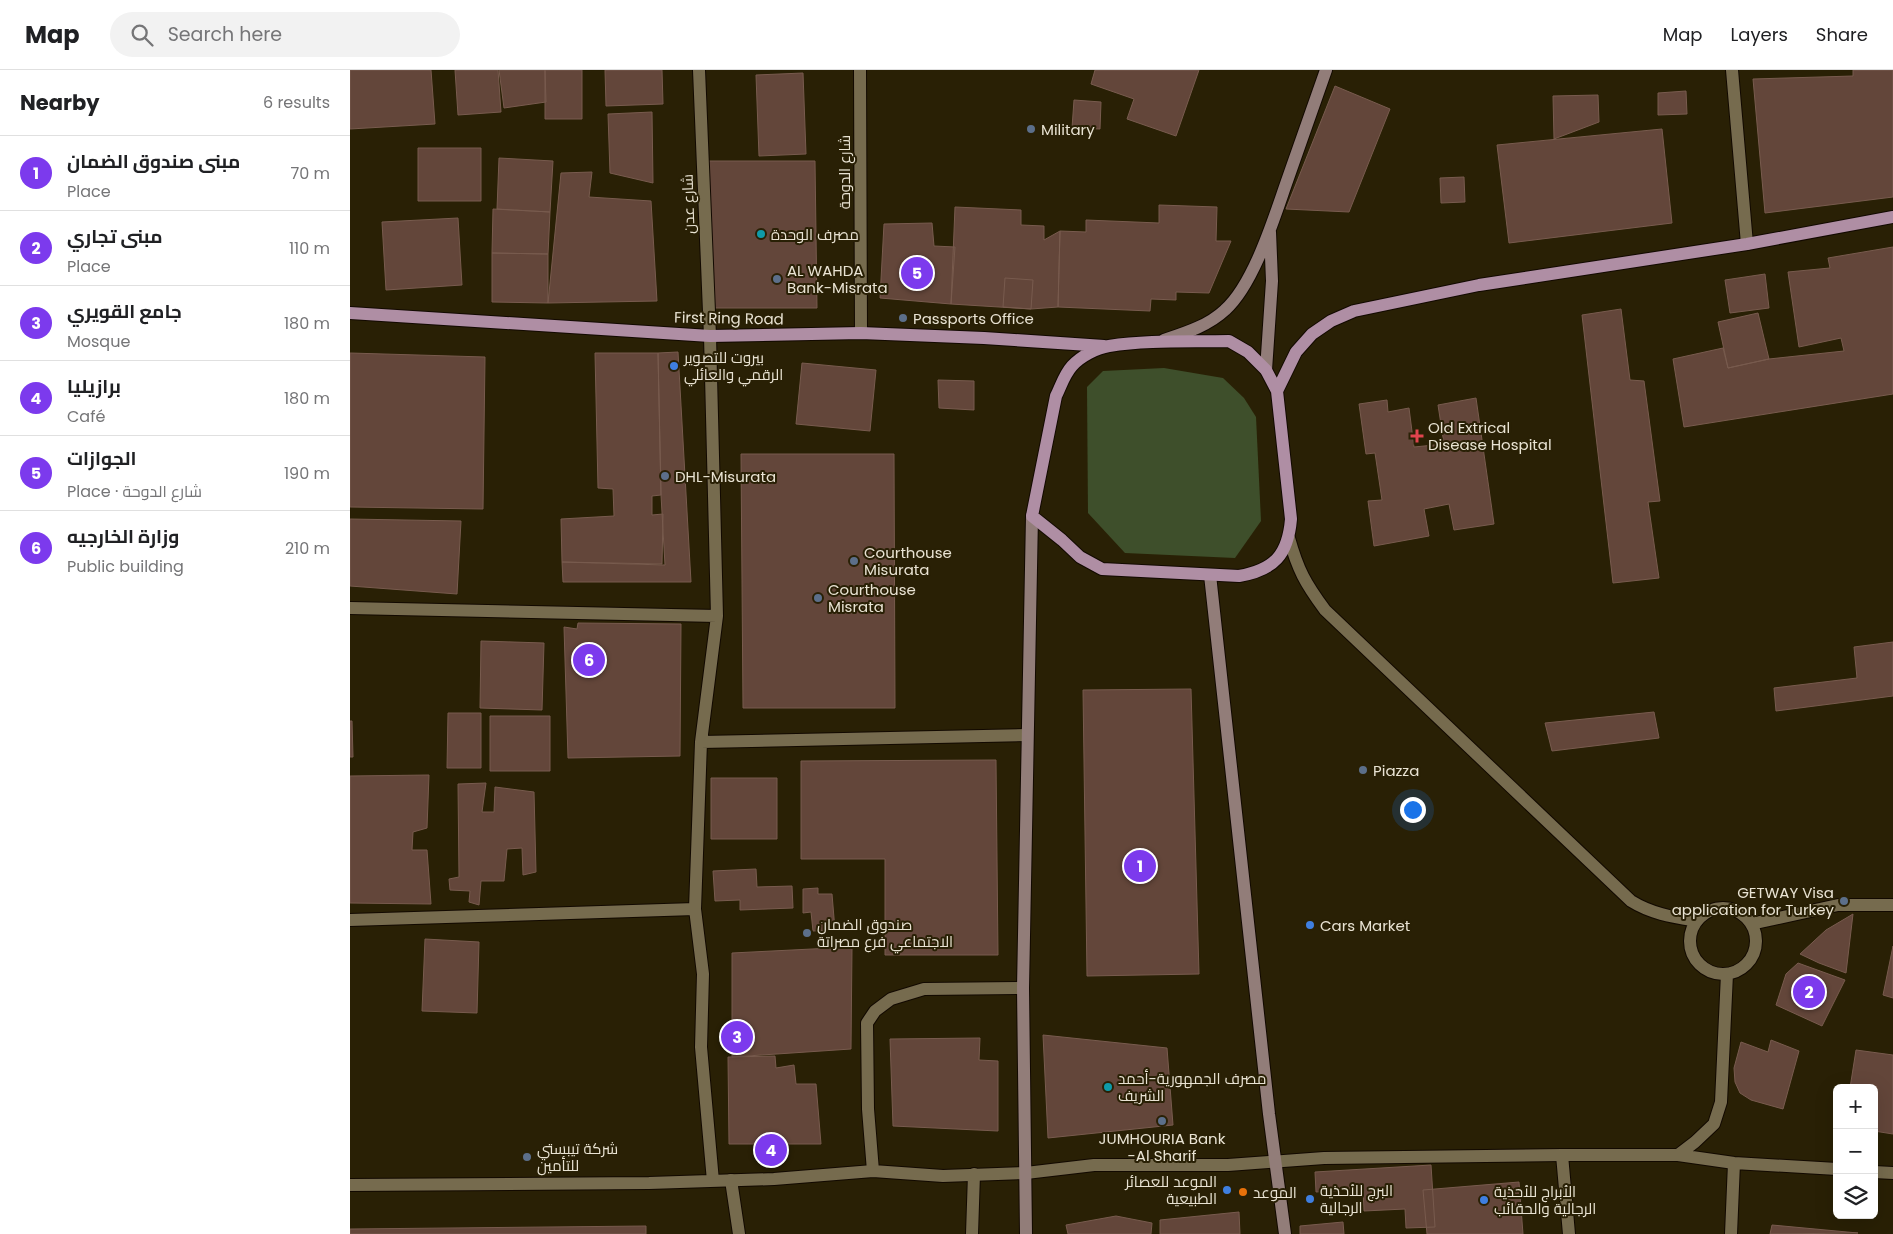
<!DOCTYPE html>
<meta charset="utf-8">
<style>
:root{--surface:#fff;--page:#f2f2f2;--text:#202124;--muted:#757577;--line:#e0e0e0;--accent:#7c3aed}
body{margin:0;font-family:Poppins,Cairo,sans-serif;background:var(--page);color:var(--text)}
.controls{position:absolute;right:15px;bottom:15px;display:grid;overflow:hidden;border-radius:8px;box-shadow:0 5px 20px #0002}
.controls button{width:45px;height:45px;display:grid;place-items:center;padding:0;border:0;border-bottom:1px solid var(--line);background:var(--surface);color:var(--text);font:25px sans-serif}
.you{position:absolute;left:1062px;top:739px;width:18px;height:18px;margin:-12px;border:4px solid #fff;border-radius:50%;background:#1a73e8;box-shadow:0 0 0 8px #1a73e833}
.badge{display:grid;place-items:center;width:32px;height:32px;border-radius:50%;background:var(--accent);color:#fff;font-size:16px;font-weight:700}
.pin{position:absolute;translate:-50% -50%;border:2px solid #fff;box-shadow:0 1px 5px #0006}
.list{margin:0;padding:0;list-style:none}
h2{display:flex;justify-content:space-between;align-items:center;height:65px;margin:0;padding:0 20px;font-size:21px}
h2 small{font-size:16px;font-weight:400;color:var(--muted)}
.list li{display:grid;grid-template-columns:32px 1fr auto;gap:15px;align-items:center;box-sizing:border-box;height:75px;padding:0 20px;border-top:1px solid var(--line)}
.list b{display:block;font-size:19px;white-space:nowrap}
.list p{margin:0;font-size:16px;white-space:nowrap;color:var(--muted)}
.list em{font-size:16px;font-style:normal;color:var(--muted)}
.icon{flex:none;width:28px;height:28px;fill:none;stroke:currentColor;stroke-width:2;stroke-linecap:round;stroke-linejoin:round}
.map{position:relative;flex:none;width:1543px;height:1164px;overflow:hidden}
header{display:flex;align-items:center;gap:30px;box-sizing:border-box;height:70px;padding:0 25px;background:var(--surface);border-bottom:1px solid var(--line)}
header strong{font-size:24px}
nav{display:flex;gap:28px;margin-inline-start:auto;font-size:18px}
.search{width:350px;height:45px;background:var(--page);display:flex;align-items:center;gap:12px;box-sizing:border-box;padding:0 18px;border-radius:28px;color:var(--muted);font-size:19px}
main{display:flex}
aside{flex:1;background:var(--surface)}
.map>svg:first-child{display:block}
.green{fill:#3e4f2b}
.building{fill:#63463a;stroke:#785b4e}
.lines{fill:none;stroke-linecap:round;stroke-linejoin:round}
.service-casing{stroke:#120900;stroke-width:14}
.minor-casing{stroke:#120900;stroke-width:14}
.secondary-casing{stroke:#120900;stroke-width:14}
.primary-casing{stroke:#120900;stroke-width:14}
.service{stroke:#766b4e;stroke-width:12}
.minor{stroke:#766b4e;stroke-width:12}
.secondary{stroke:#927d79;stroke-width:12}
.primary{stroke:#af8ea4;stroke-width:12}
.service-dot{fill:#5c6f8a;stroke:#292005;stroke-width:2}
.culture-dot{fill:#0f9aa8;stroke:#292005;stroke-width:2}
.shop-dot{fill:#3f7fe0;stroke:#292005;stroke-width:2}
.health-dot{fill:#e0444e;stroke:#292005;stroke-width:2}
.food-dot{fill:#e8710a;stroke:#292005;stroke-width:2}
.labels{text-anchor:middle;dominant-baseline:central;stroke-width:4;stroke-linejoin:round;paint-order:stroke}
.poi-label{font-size:15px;fill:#e9e3d3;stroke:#292005;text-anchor:start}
.street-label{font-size:15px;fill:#e9e3d3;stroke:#292005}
</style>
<header>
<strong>Map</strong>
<div class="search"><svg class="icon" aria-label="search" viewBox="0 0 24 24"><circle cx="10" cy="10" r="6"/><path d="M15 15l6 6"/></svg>Search here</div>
<nav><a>Map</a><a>Layers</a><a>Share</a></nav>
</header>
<main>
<aside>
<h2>Nearby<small>6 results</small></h2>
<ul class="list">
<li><span class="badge">1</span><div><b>مبنى صندوق الضمان</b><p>Place</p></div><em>70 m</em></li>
<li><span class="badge">2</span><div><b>مبنى تجاري</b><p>Place</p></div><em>110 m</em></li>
<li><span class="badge">3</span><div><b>جامع القويري</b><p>Mosque</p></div><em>180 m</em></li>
<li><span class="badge">4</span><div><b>برازيليا</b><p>Café</p></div><em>180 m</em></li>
<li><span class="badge">5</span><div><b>الجوازات</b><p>Place · شارع الدوحة</p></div><em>190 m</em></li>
<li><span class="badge">6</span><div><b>وزارة الخارجيه</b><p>Public building</p></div><em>210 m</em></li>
</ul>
</aside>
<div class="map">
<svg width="1543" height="1164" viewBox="0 0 1543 1164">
<rect width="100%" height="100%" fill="#292005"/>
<path class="green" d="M814,298L873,308L894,328L906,347L911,451L885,488L775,483L738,443L737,317L753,301Z"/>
<path class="building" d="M0,0H81L85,54L0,59Z
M105,0H148L151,42L108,45Z
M149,0H195L196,32L154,38Z
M195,0H232V49H195Z
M255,0H312L313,34L256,36Z
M745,0H849L826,66L777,49L784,29L741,14Z
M1503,0H1543V127L1415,143L1403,9L1503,6Z
M453,3L456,84L409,86L406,5Z
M985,16L1040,39L999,142L936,139Z
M1336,21L1337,44L1308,45V23Z
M1248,25L1249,52L1204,69L1203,26Z
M724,30L751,32L750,59L722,58Z
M302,42L303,113L260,103L258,44Z
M1312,59L1322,153L1159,173L1147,75Z
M68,78H131V131H68Z
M149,88L203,91L200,142L147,139Z
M355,91H465L467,238H356Z
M242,102L239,127L301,131L307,231L198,233L211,103Z
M1114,107L1115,132L1091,133L1090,108Z
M809,135L867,137L866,171H881L859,223L826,222V230L801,229L800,241L708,237L710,161L736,162V150L809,153Z
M605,137L671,140V155L694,156V170L710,161L708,237L681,239L601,234Z
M143,139L200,142L198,184L142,183Z
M108,148L112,215L36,220L32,152Z
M582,153L584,176L605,177L601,234L530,228L534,154Z
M1543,177V324L1334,357L1323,289L1373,278L1378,298L1419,289L1494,281L1491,268L1449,277L1438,202L1480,198L1478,188Z
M142,183L198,184V233L142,232Z
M1415,204L1419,238L1380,243L1375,210Z
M655,208L683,210L681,239L653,237Z
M1271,239L1280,310L1294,311L1310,431L1298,432L1309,508L1263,513L1232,245Z
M1408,243L1419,289L1378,298L1368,252Z
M328,282L341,512H213L212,492L315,495L311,425L308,283Z
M0,283L135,287L133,439L0,437Z
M245,283H308L311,425L302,426V445L313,444L312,494L212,492L211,449L264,446L263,419L248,418Z
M452,293L526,300L520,361L446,354Z
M588,310L624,311V340L589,338Z
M1126,328L1144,454L1104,460L1099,434L1074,439L1079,466L1024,476L1018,431L1032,430L1025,383L1016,384L1009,334L1037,330L1038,342L1059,338L1064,377L1094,374L1088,335Z
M391,384H544L545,638H393Z
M0,449L111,451L107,524L0,516Z
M228,553L331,554L330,686L218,688L214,557L227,559Z
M131,571L194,573L192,640L130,638Z
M1543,572V626L1426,641L1424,618L1507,608L1504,577Z
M841,619L849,904L737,906L733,620Z
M1304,642L1309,668L1202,681L1195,653Z
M98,643H131V698H97Z
M140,646H200V701H140Z
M0,651H2L3,687H0Z
M646,690L648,885H535V789H451V691Z
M79,705L77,758L63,762L62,780H77L81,834L0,833V706Z
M361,708H427V769H361Z
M136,713L132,742H144L145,717L184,722L186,802L173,805L172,778L157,779L154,811H131L129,835L119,832L120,821L100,820L99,809L109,807L108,714Z
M406,799L407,817L442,816L443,838L390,840V830L365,831L363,801Z
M468,818V824H482L485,860L463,861L461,842L453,843V819Z
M1503,844L1496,903L1469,893L1450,884L1476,860Z
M75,869L129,872L127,943L72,941Z
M1543,876V928L1533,925Z
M502,877L501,979L382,987V883Z
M1448,893L1495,910L1472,956L1426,935L1436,904Z
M693,965L817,978L823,1055L698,1068Z
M630,968L629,990L648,991V1061L543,1056L540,969Z
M1421,970L1449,981L1433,1039L1401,1030L1390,1023L1385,1012L1384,998L1391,972L1418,982Z
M1506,980L1543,985V1064L1524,1061V1018H1500Z
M425,986L426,998L444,995L446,1014H466L471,1074H379L378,987Z
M1081,1095L1085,1157L1056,1158L1055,1139L1014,1141L1013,1119L966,1122L965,1102Z
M1169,1112L1173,1164H1077L1073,1120Z
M889,1142L890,1164H810V1150Z
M766,1146L802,1153L801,1164H718L716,1155Z
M993,1152L994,1164H950V1156Z
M1422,1155L1508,1163L1420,1164Z
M296,1156V1164H0V1159Z"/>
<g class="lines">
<g class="service-casing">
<path id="service" d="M1212,1085L1219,1164
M381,1110L389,1164
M622,1164L624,1104"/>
</g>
<g class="minor-casing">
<path id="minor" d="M349,0L360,266L367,546L351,672L345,839L353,904L351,977L363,1111
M510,0L511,263
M1382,0L1397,174
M939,468C948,500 955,513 975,540L1281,831C1302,844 1323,847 1347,851
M0,538L367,546
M351,672L677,665
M1340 871a33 33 0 1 1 66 0a33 33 0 1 1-66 0Z
M0,850L345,839
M1401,854L1488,835H1543
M1328,1085L1345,1072L1364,1054L1371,1032L1377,904
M523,1101L518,1039L517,953L525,941L541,929L574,919L673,918
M1524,1102L1543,1103
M0,1115L299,1113L424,1109L523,1101L593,1106L676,1103L744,1095H878L974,1088L1212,1085H1328L1384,1093L1487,1099
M1381,1164L1384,1093"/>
</g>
<g class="secondary-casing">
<path id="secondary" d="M814,270C835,263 858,256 875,240C904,214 924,148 937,111C950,74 963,37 976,0
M916,300L922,211L920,162
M860,505L919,1044L935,1164
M676,1164L673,918L682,446"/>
</g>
<g class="primary-casing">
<path id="primary" d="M0,243L360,266L511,263L634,268L754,276
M879,271L898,282L916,300L927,321L941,449C938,485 924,500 889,506L752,499L730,487L712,470L682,446L706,326C711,316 714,305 722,296C731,286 747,278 759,276C798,270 839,272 879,271Z
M927,321L946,282L962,264L981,251L1004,241L1129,215L1397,174L1543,147"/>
</g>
<use href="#service" class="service"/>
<use href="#minor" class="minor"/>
<use href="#secondary" class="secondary"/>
<use href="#primary" class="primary"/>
</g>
<g class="service-dot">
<circle cx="681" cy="59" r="5"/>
<circle cx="427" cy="209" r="5"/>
<circle cx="553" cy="248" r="5"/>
<circle cx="315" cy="406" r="5"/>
<circle cx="504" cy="491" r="5"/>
<circle cx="468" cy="528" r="5"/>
<circle cx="1013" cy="700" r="5"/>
<circle cx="1494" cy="831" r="5"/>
<circle cx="457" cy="863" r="5"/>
<circle cx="812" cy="1051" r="5"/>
<circle cx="177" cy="1087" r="5"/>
</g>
<g class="culture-dot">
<circle cx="411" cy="164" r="5"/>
<circle cx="758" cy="1017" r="5"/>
</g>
<g class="shop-dot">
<circle cx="324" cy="296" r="5"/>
<circle cx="960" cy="855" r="5"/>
<circle cx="877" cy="1120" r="5"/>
<circle cx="960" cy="1129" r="5"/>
<circle cx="1134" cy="1130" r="5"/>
</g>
<path class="health-dot" d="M1064.5 358.5h5v5h5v5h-5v5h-5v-5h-5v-5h5z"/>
<circle class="food-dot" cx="893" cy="1122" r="5"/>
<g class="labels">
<g class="poi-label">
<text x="691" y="59">Military</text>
<text x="421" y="164">مصرف الوحدة</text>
<text x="437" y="200">AL WAHDA<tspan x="437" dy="17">Bank-Misrata</tspan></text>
<text x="563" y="248">Passports Office</text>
<text x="334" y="287">بيروت للتصوير<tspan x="334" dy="17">الرقمي والعائلي</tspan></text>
<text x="1078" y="357">Old Extrical<tspan x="1078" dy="17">Disease Hospital</tspan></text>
<text x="325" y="406">DHL-Misurata</text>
<text x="514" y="482">Courthouse<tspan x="514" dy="17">Misurata</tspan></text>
<text x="478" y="519">Courthouse<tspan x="478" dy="17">Misrata</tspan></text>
<text x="1023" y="700">Piazza</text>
<text x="1484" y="822" text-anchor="end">GETWAY Visa<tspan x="1484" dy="17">application for Turkey</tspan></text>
<text x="467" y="854">صندوق الضمان<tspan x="467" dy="17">الاجتماعي فرع مصراتة</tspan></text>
<text x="970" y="855">Cars Market</text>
<text x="768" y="1008">مصرف الجمهورية-أحمد<tspan x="768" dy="17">الشريف</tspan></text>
<text x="812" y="1068" text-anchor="middle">JUMHOURIA Bank<tspan x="812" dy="17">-Al Sharif</tspan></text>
<text x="187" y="1078">شركة تيبستي<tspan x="187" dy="17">للتأمين</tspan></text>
<text x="867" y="1111" text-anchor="end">الموعد للعصائر<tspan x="867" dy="17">الطبيعية</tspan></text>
<text x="970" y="1120">البرج للأحذية<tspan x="970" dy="17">الرجالية</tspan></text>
<text x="1144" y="1121">الأبراج للأحذية<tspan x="1144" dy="17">الرجالية والحقائب</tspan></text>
<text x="903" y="1122">الموعد</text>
</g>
<g class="street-label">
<text transform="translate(494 102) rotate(-90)">شارع الدوحة</text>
<text transform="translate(338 134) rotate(-92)">شارع عدن</text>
<text transform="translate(379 248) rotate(1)">First Ring Road</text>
</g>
</g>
</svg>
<div class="controls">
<button>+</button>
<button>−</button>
<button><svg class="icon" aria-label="layers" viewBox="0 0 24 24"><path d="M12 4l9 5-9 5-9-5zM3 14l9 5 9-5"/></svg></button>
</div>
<div class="you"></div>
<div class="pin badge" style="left:790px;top:796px">1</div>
<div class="pin badge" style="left:1459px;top:922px">2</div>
<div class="pin badge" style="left:387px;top:967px">3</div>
<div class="pin badge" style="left:421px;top:1080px">4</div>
<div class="pin badge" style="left:567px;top:203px">5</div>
<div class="pin badge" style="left:239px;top:590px">6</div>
</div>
</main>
